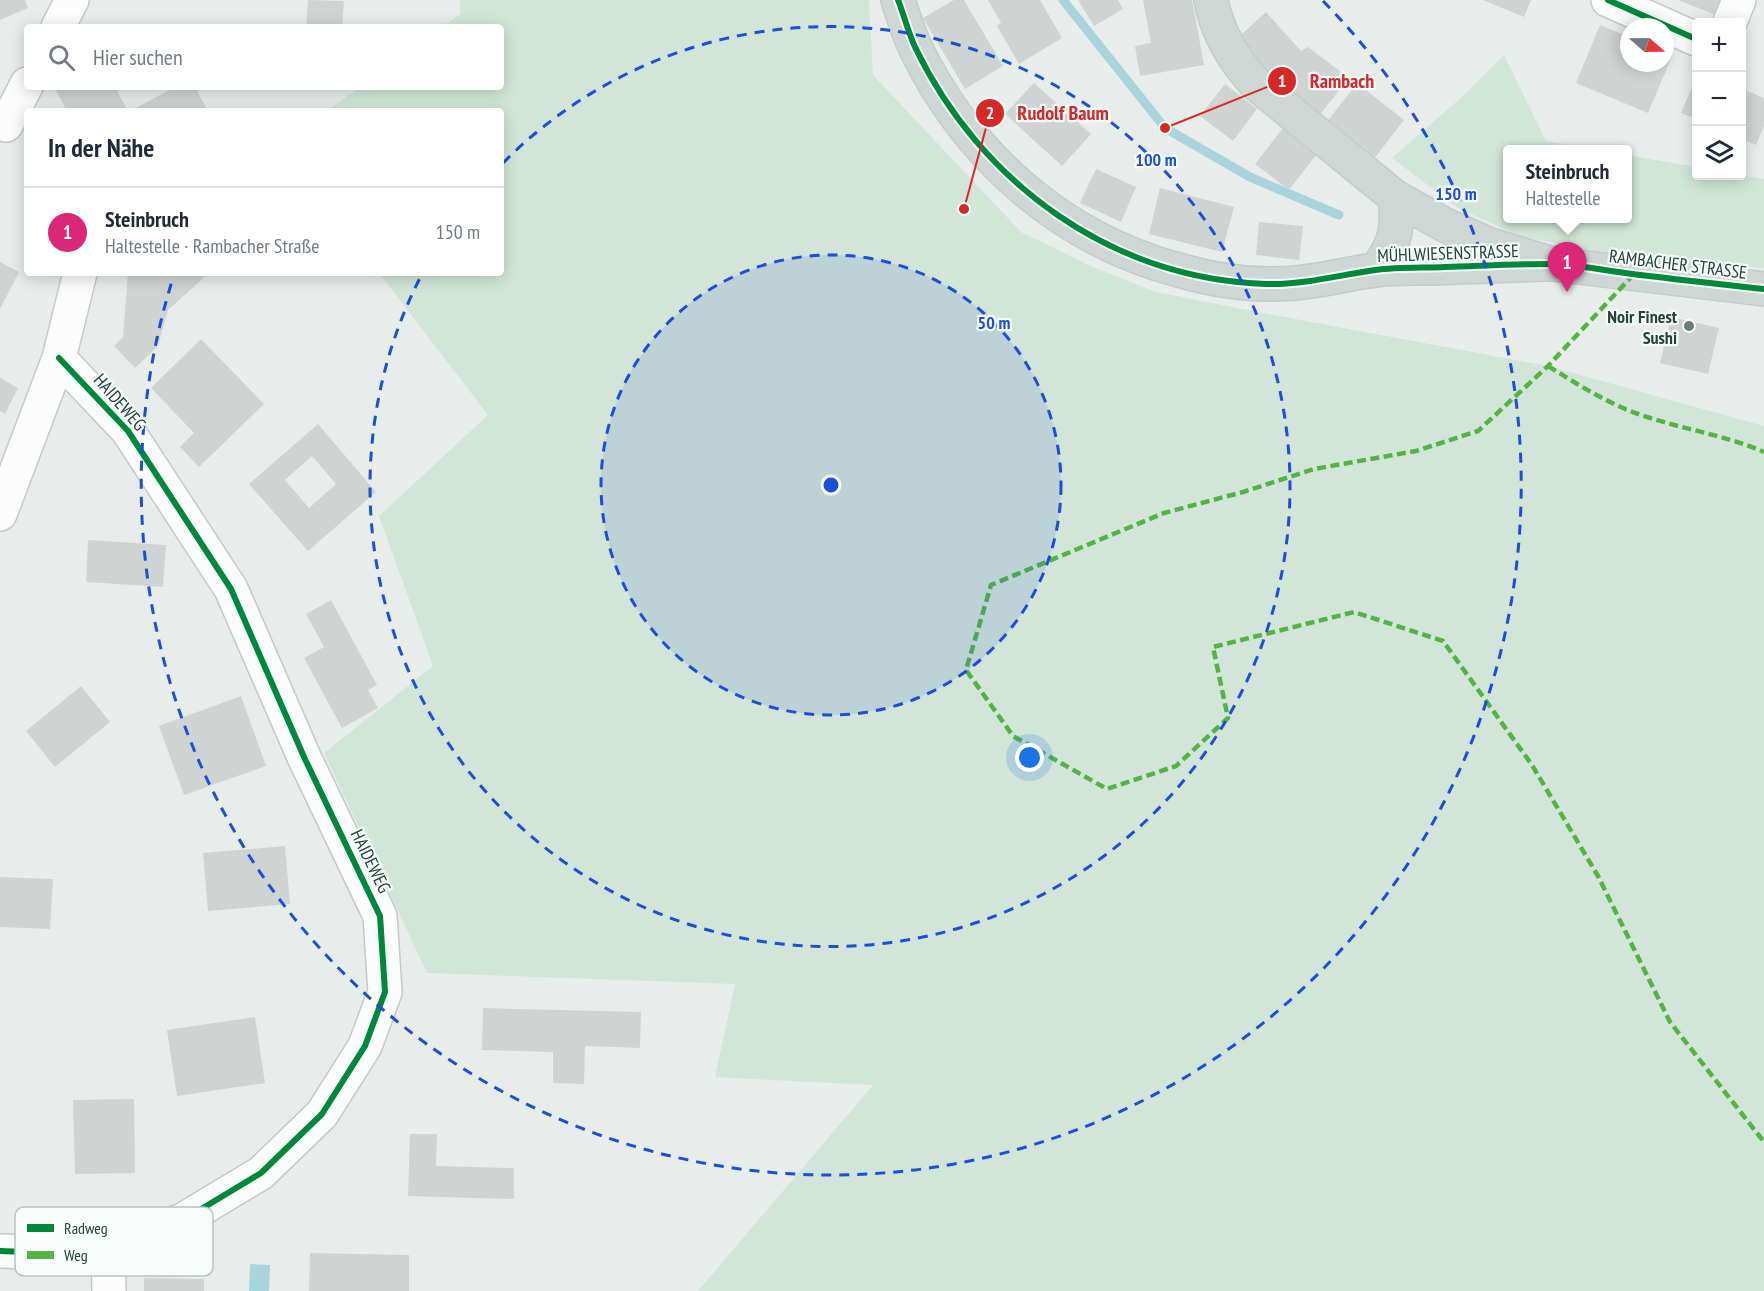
<!DOCTYPE html>
<html lang="de">
<meta charset="utf-8">
<style>
:root{--surface:#fff;--page:#f6f6f7;--text:#1f2937;--muted:#747a83;--line:#e0e1e3;--accent:#db2777}
body{margin:0;font-family:"PT Sans Narrow",sans-serif;background:var(--page);color:var(--text)}
.controls{position:absolute;right:18px;top:18px;display:grid;overflow:hidden;border-radius:6px;box-shadow:0 3px 15px #0003}
.controls button{width:54px;height:54px;display:grid;place-items:center;padding:0;border:0;border-bottom:2px solid var(--line);background:var(--surface);color:var(--text);font:30px sans-serif}
.compass{position:absolute;left:1620px;top:18px;width:54px;height:54px;border-radius:50%;background:var(--surface);box-shadow:0 3px 15px #0003;rotate:110deg}
.you{position:absolute;left:1030px;top:758px;width:21px;height:21px;margin:-15px;border:4px solid #fff;border-radius:50%;background:#1a73e8;box-shadow:0 0 0 9px #1a73e833}
.badge{display:grid;place-items:center;width:39px;height:39px;border-radius:50%;background:var(--accent);color:#fff;font-size:20px;font-weight:700}
.pin{position:absolute;translate:-50% -50px;filter:drop-shadow(0 2px 3px #0008)}
.pin::after{content:'';position:absolute;top:32px;width:21px;height:18px;background:inherit;clip-path:polygon(0 0,100% 0,50% 100%)}
.popup{position:absolute;left:1503px;top:145px;width:129px;height:78px;box-sizing:border-box;display:grid;place-content:center;border-radius:6px;background:var(--surface);filter:drop-shadow(0 2px 4px #0005);font-size:20px;white-space:nowrap;color:var(--muted)}
.popup b{font-size:22px;color:var(--text)}
.popup::after{content:'';position:absolute;left:50%;top:100%;margin-left:-12px;border:12px solid transparent;border-top-color:var(--surface)}
.list{margin:0;padding:0;list-style:none}
h2{display:flex;justify-content:space-between;align-items:center;height:78px;margin:0;padding:0 24px;font-size:26px}
h2 small{font-size:20px;font-weight:400;color:var(--muted)}
.list li{display:grid;grid-template-columns:39px 1fr auto;gap:18px;align-items:center;box-sizing:border-box;height:90px;padding:0 24px;border-top:2px solid var(--line)}
.list b{display:block;font-size:22px;white-space:nowrap}
.list p{margin:0;font-size:20px;white-space:nowrap;color:var(--muted)}
.list em{font-size:20px;font-style:normal;color:var(--muted)}
.icon{flex:none;width:33px;height:33px;fill:none;stroke:currentColor;stroke-width:2;stroke-linecap:round;stroke-linejoin:round}
.map{position:relative;flex:none;width:1764px;height:1291px;overflow:hidden}
.search{position:absolute;background:var(--surface);box-shadow:0 3px 15px #0003;left:24px;top:24px;width:480px;height:66px;display:flex;align-items:center;gap:15px;box-sizing:border-box;padding:0 21px;border-radius:6px;color:var(--muted);font-size:22px}
.panel{position:absolute;background:var(--surface);box-shadow:0 3px 15px #0003;left:24px;top:108px;width:480px;height:168px;border-radius:6px}
.map>svg:first-child{display:block}
.green{fill:#d1e6d8}
.water{fill:#a9d4db}
.lines{fill:none;stroke-linecap:round;stroke-linejoin:round}
.stream{stroke:#a9d4db;stroke-width:9}
.building{fill:#cfd4d2;fill-rule:evenodd}
.minor-casing{stroke:#c5cac8;stroke-width:36}
.major-casing{stroke:#c3ccc9;stroke-width:36}
.minor{stroke:#fcfcfc;stroke-width:33}
.major{stroke:#cfd7d5;stroke-width:33}
.quiet{stroke:#55b346;stroke-width:4.5;stroke-dasharray:9 4.5;stroke-linecap:butt}
.cycleway-casing{stroke:#f7fbf9;stroke-width:10}
.cycleway{stroke:#00873e;stroke-width:6}
.ring{fill:none;stroke:#1d4ed8;stroke-width:3;stroke-dasharray:10 8}
.poi-dot{fill:#697e78;stroke:#f7fbf9;stroke-width:2}
.labels{text-anchor:middle;dominant-baseline:central;stroke-width:4.5;stroke-linejoin:round;paint-order:stroke}
.street-label{font-size:18px;fill:#24423a;stroke:#f7fbf9}
.poi-label{font-size:18px;font-weight:bold;fill:#24423a;stroke:#f7fbf9;text-anchor:end}
.key{fill:#f7fbf9;stroke:#b8c4c0;stroke-width:1.5}
.key-label{font-size:16px;fill:#24423a}
.centre{fill:#1d4ed8;stroke:#f7fbf9;stroke-width:3}
.ring-label{font-size:18px;text-anchor:middle;font-weight:bold;fill:#1d4ed8;stroke:#f7fbf9;stroke-width:4.5;stroke-linejoin:round;paint-order:stroke}
.leader{fill:none;stroke:#d62828;stroke-width:2}
.callout-dot{fill:#d62828;stroke:#f7fbf9;stroke-width:2}
.mark-label{font-size:18px;text-anchor:middle;font-weight:bold;fill:#fff}
.callout-label{font-size:20px;text-anchor:middle;font-weight:bold;fill:#d62828;stroke:#f7fbf9;stroke-width:4.5;stroke-linejoin:round;paint-order:stroke}
</style>
<div class="map">
<svg width="1764" height="1291" viewBox="0 0 1764 1291">
<rect width="100%" height="100%" fill="#e8edeb"/>
<path class="green" d="M460,0H869L873,75L1021,232L1093,267L1156,292L1263,313L1548,366L1764,426V1291H698L873,1085L715,1077L735,984L427,973L324,753L433,666L379,516L488,415L379,273H501V111H327L360,87H501V27H442L460,14Z
M1504,55L1546,141L1596,149L1507,150V218H1627V155L1696,167V176L1742,175L1764,179V268L1603,254L1517,235L1458,208L1392,158L1463,96Z"/>
<path class="water" d="M250,1264L270,1265L269,1291H249Z"/>
<g class="lines">
<path class="stream" d="M1063,0L1165,128L1250,177L1339,215"/>
</g>
<path class="building" d="M0,0H25L28,8L0,20Z
M308,0L344,1L342,27H306Z
M954,0H964L1003,66L965,89L923,18Z
M988,0H1040L1062,38L1019,64L997,26L1001,23Z
M1078,0H1118L1123,9L1094,26Z
M1143,0H1192L1204,65L1140,76L1135,46L1151,43Z
M1483,0H1531L1524,17Z
M1678,0H1722L1716,15Z
M1266,12L1301,51L1308,47L1349,78L1318,117L1261,72L1234,41Z
M1600,25L1629,37V63H1665V53L1672,56L1648,113L1576,83Z
M1696,77V119L1681,113Z
M1034,83L1091,134L1062,166L1005,114Z
M1357,83L1404,120L1373,160L1326,123Z
M1225,84L1257,109L1233,141L1200,116Z
M54,87H115L128,111H67Z
M175,87H195L208,111H130Z
M1742,89L1764,98V126L1756,145L1742,139Z
M1283,128L1317,154L1289,190L1255,164Z
M1096,169L1136,187L1121,222L1080,203Z
M1160,188L1234,207L1222,252L1149,234Z
M1259,222L1303,226L1299,260L1256,255Z
M0,262L19,272L0,309Z
M128,273H209L168,310L158,346L135,368L114,346L123,337Z
M1671,317L1719,328L1708,374L1660,363Z
M201,339L264,404L199,467L180,447L194,433L151,388Z
M0,378L18,388L5,414L0,411Z
M318,424L376,492L308,551L249,484ZM312,456L336,484L309,508L285,480Z
M88,540L166,545L163,587L86,582Z
M331,600L377,685L368,690L378,708L342,728L304,658L324,647L306,614Z
M81,686L110,722L55,767L26,731Z
M241,696L266,766L184,795L159,726Z
M285,846L290,904L208,911L203,853Z
M0,877L53,879L50,929L0,927Z
M483,1008L641,1012L640,1048L585,1046L584,1084L553,1083V1052L482,1050Z
M255,1017L265,1083L177,1096L167,1030Z
M134,1099L135,1173L75,1174L73,1100Z
M410,1134H437L436,1166L514,1168V1199L408,1196Z
M310,1253L409,1255V1291H309Z
M144,1278L204,1279V1291H144Z"/>
<g class="lines">
<g class="minor-casing">
<path id="minor" d="M1608,0L1696,39
M1730,22L1739,0
M58,27L72,0
M6,125L27,84
M0,514L59,358L80,273
M108,1247L109,1291
M0,1251L26,1252L108,1247L183,1220L261,1173L322,1114L365,1046L385,992L380,916L304,757L231,589L128,431L59,358"/>
</g>
<g class="major-casing">
<path id="major" d="M898,0C903,15 908,32 915,47C967,155 1059,237 1175,269C1205,278 1237,284 1269,284C1285,284 1302,283 1318,280C1338,277 1357,272 1376,270C1395,267 1416,268 1435,268C1474,266 1514,265 1553,264
M1211,0C1217,32 1233,59 1255,83L1395,197L1445,225L1490,245L1553,264L1764,289
M1377,269C1395,244 1399,228 1395,197"/>
</g>
<use href="#minor" class="minor"/>
<use href="#major" class="major"/>
<path class="quiet" d="M1634,274L1548,366L1478,431L1416,451L1314,469L1243,492L1164,513L991,585L966,670L1013,736L1107,789L1176,766L1228,718L1213,647L1354,612L1443,641L1532,765L1598,876L1670,1022L1764,1142
M1548,366C1582,387 1611,406 1650,418C1688,430 1727,436 1764,452"/>
<g class="cycleway-casing">
<path id="cycleway" d="M898,0C904,15 908,32 915,47C981,184 1112,279 1266,284C1303,285 1339,275 1375,270C1398,267 1422,268 1445,267C1480,266 1515,264 1550,264C1575,264 1600,270 1625,273C1671,279 1718,284 1764,289
M1608,0L1696,39
M0,1251L26,1252L108,1247L183,1220L261,1173L322,1114L365,1046L385,992L380,916L304,757L231,589L128,431L59,358"/>
</g>
<use href="#cycleway" class="cycleway"/>
</g>
<circle cx="831" cy="485" r="230" fill="#1d4ed8" fill-opacity=".12"/>
<g class="ring">
<circle cx="831" cy="485" r="230"/>
<path d="M503 163A460 460 0 1 1 421 276"/>
<path d="M1323 1A690 690 0 1 1 173 278"/>
</g>
<circle class="poi-dot" cx="1689" cy="326" r="6"/>
<g class="labels">
<g class="street-label">
<text transform="translate(1448 253) rotate(-2)">MÜHLWIESENSTRASSE</text>
<text transform="translate(1678 264) rotate(7)">RAMBACHER STRASSE</text>
<text transform="translate(120 402) rotate(49)">HAIDEWEG</text>
<text transform="translate(371 861) rotate(64)">HAIDEWEG</text>
</g>
<g class="poi-label">
<text x="1677" y="316">Noir Finest<tspan x="1677" dy="21">Sushi</tspan></text>
</g>
</g>
<rect x="15" y="1207" width="198" height="69" rx="9" class="key"/>
<rect x="27" y="1224" width="27" height="8" fill="#00873e"/>
<rect x="27" y="1251" width="27" height="8" fill="#55b346"/>
<g class="key-label">
<text x="64" y="1234">Radweg</text>
<text x="64" y="1261">Weg</text>
</g>
<circle cx="831" cy="485" r="9" class="centre"/>
<g class="ring-label">
<text x="1156" y="166">100 m</text>
<text x="1456" y="200">150 m</text>
<text x="994" y="329">50 m</text>
</g>
<path class="leader" d="M1165 128L1282 81M964 209L990 113"/>
<g class="callout-dot">
<circle cx="1165" cy="128" r="6"/>
<circle cx="964" cy="209" r="6"/>
<circle cx="1282" cy="81" r="15"/>
<circle cx="990" cy="113" r="15"/>
</g>
<g class="mark-label">
<text x="1282" y="87">1</text>
<text x="990" y="119">2</text>
</g>
<g class="callout-label">
<text x="1342" y="88">Rambach</text>
<text x="1063" y="120">Rudolf Baum</text>
</g>
</svg>
<div class="controls">
<button>+</button>
<button>−</button>
<button><svg class="icon" aria-label="layers" viewBox="0 0 24 24"><path d="M12 4l9 5-9 5-9-5zM3 14l9 5 9-5"/></svg></button>
</div>
<svg class="compass" viewBox="-18 -18 36 36"><path d="M0-13l5 13h-10z" fill="#e53935"/><path d="M0 13l5-13h-10z" fill="#747a83"/></svg>
<div class="you"></div>
<div class="pin badge" style="left:1567px;top:292px">1</div>
<div class="popup"><b>Steinbruch</b>Haltestelle</div>
<div class="search"><svg class="icon" aria-label="search" viewBox="0 0 24 24"><circle cx="10" cy="10" r="6"/><path d="M15 15l6 6"/></svg>Hier suchen</div>
<section class="panel">
<h2>In der Nähe<small></small></h2>
<ul class="list">
<li><span class="badge">1</span><div><b>Steinbruch</b><p>Haltestelle · Rambacher Straße</p></div><em>150 m</em></li>
</ul>
</section>
</div>
